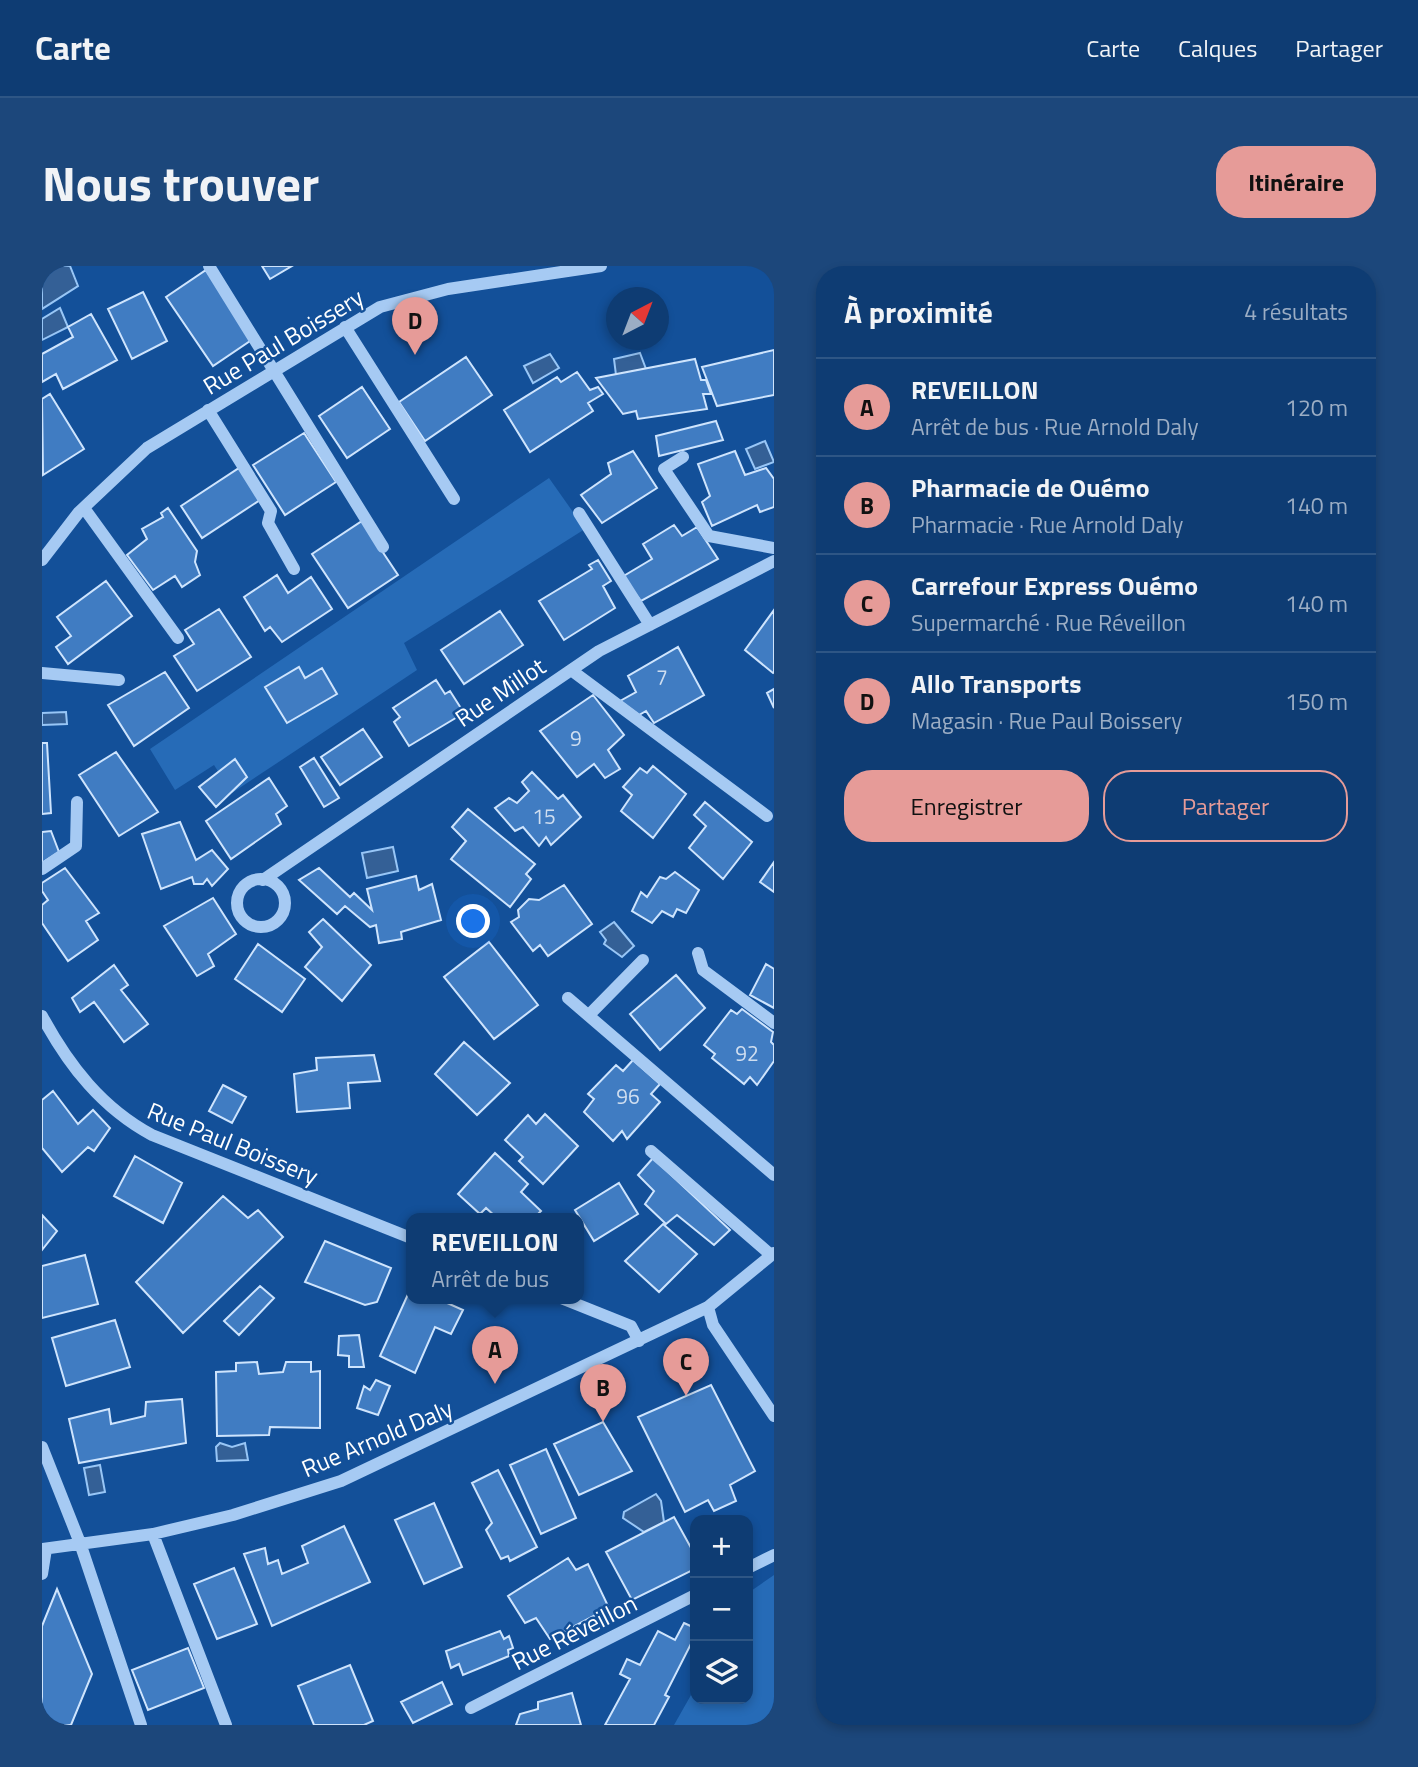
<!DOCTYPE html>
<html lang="fr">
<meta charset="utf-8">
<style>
:root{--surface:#0e3c73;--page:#1c477b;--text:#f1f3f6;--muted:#9badc4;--line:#2e5685;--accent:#e69b98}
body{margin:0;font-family:"Titillium Web",sans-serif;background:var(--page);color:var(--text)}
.controls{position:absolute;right:21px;bottom:21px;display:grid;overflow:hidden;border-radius:14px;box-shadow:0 4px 10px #0003}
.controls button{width:63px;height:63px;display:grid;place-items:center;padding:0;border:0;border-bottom:2px solid var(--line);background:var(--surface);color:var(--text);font:35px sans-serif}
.compass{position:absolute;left:564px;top:21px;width:63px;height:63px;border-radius:50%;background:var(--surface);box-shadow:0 4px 10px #0003;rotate:42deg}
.you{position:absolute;left:432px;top:656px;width:24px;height:24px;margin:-18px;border:5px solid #fff;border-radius:50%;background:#1a73e8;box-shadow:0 0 0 10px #1a73e833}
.badge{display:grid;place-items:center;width:46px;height:46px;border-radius:50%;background:var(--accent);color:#111;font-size:23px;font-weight:700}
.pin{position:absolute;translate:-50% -58px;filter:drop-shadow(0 2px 4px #0008)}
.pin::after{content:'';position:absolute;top:37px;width:24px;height:21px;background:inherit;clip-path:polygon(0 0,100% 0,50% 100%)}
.popup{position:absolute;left:364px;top:947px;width:178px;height:91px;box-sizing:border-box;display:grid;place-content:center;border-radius:14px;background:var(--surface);filter:drop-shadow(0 2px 5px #0005);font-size:23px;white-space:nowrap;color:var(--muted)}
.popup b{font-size:26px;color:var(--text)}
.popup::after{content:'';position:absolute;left:50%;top:100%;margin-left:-14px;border:14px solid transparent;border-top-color:var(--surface)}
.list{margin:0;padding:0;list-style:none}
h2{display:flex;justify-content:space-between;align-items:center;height:91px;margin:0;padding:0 28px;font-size:30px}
h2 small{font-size:23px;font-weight:400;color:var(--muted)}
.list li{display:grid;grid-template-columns:46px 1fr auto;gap:21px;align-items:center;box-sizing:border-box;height:98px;padding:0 28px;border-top:2px solid var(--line)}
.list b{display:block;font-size:26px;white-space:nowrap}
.list p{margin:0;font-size:23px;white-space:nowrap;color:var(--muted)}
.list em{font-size:23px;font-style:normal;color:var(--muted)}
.actions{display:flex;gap:14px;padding:21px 28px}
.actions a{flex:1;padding:16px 0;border:2px solid var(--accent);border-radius:28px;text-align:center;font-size:24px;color:var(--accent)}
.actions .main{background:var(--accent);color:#111}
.icon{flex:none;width:38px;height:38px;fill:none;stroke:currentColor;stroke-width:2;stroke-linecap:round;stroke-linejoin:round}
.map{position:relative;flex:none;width:732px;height:1459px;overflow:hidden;border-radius:28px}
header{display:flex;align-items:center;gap:42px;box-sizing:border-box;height:98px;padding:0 35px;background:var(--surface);border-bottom:2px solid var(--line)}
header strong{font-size:33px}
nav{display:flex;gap:38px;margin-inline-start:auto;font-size:24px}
.intro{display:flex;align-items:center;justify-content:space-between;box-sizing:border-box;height:168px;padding:0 42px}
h1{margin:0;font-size:49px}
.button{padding:18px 32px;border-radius:28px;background:var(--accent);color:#111;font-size:24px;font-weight:700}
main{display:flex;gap:42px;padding:0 42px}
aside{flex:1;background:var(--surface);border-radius:28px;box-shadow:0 4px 10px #0003}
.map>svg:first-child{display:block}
.green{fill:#266bb7}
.water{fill:#346096;stroke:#98c6f6;stroke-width:2}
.building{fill:#407cc2;stroke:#cee4fd;stroke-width:2}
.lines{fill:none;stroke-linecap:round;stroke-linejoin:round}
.minor{stroke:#a6caf3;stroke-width:12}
.labels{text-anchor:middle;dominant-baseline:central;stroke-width:5;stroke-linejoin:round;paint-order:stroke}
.number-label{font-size:21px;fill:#cfdef0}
.street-label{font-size:24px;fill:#fff;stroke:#135099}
</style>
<header>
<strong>Carte</strong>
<nav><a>Carte</a><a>Calques</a><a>Partager</a></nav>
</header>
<div class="intro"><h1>Nous trouver</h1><a class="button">Itinéraire</a></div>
<main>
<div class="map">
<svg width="732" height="1459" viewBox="0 0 732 1459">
<rect width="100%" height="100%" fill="#135099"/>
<path class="green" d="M507,212L543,263L362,377L375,404L190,527L172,499L133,524L108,483Z
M732,1309V1459H632L653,1422V1433H706V1327Z"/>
<path class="water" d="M0,0H28L36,20L0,43Z
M18,42L26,61L0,74V53Z
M598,87L604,103L574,109L572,93Z
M508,88L517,102L491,117L482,100Z
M723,175L732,196L713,203L704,183Z
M24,446L25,458L0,459V447Z
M351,581L356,605L325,612L320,587Z
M572,656L592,680L580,691L562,678L564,674L558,666Z
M178,1177L190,1181L203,1177L206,1194L175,1195L174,1181Z
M58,1199L63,1226L47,1229L42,1202Z
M614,1228L619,1235L622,1256L602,1266L581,1252L582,1246Z"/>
<path class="building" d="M220,0H250L228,13Z
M164,4L211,73L171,100L124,31Z
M101,26L125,75L90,93L66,43Z
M49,48L75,94L21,123L14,108L0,116V88L31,71L26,61Z
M732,84V129L675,140L660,101Z
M424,91L450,129L383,175L357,136Z
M653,93L659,114H664L669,128H661L665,143L596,153L594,145L581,148L554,112Z
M535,106L548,124L556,121L561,128L546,137L551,145L488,186L462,144L515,111L519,116Z
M320,121L348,163L305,192L277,150Z
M8,128L42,183L1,209L0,133Z
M674,155L681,174L617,190L614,170Z
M262,167L294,216L243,249L211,199Z
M591,185L615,222L560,257L539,229L569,208L566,197Z
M693,185L703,209L724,202L732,213V241L718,246L715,239L670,260L660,236L668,230L656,198Z
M197,202L218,234L160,272L139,240Z
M126,242L155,285L153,296L158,309L140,321L133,310L111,324L85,289L105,273L100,263L121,251L119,247Z
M320,255L356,309L306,342L270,288Z
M632,259L640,270L655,261L676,293L599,335L580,311L610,293L601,278Z
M556,294L569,315L561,320L573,342L522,374L497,335L550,303L547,299Z
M235,309L246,327L269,311L290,343L240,376L228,361L223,365L202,331Z
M64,315L90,350L26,398L14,381L29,370L15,351Z
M177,343L209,391L155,425L132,390L152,378L143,364Z
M732,344V406L731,407L703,384Z
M458,345L481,379L422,418L399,384Z
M636,381L662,429L612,457L604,445L597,449L578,435L594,426L586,410Z
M257,401L263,412L280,402L295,428L245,457L223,421Z
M123,406L147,442L92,480L66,439Z
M394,414L403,428L408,425L422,447L367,480L352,456L358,451L351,442Z
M732,423V442L725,427Z
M551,429L582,469L566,484L578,503L563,512L552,498L535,511L498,465Z
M321,463L340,491L298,519L279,491Z
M0,477H5L9,547L0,548Z
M74,486L116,546L77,570L37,509Z
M272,492L297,532L282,541L258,501Z
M193,493L205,511L174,541L157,521Z
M611,500L644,528L611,572L579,545L590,529L581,521L598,502L605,507Z
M490,506L516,533L521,529L539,551L509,579L504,571L497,580L481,561L473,565L453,542L467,532L475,537L487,525L480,516Z
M227,512L245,540L234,548L239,558L189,593L164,555Z
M663,536L710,576L681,613L647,582L664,560L652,549Z
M426,543L493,598L484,608L489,613L468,641L409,593L424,575L410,561Z
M138,556L154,594L170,584L186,603L170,620L165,613L161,618H152L150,611L119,623L100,568Z
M9,565L17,586L0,597V566Z
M732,596V626L718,616Z
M23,602L57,647L44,655L56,674L26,695L0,657V639L6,634L0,625V617Z
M277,602L308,631L312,627L330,644L325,623L374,610L377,624L390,618L399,654L359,666L360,673L337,677L334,659L328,661L303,640L295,648L257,614Z
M633,606L657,624L644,647L635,643L631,651L620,645L610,657L590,645L599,626L605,631L618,611L624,613Z
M522,619L550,658L506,690L498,679L491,685L469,656L477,651L476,644L487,633L497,634Z
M171,632L194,668L166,688L172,700L155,710L122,660Z
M281,653L329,699L300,735L263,701L280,681L267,666Z
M447,676L496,739L452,773L402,711Z
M216,678L263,713L240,746L193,713Z
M724,698L732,703V742L708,729Z
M72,699L86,719L79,724L106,758L82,776L52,736L38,746L30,732Z
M634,709L663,742L618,784L588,748Z
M700,743L731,766L729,776L732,779V795L715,819L708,811L702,818L670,792L673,788L662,779L689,744L695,748Z
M422,776L468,817L435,849L393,808Z
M332,789L338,815L306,817L308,842L255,846L252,808L275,804L274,792Z
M591,794L618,818L609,828L618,836L585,873L580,865L571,875L542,846L552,833L546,828L574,799L581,805Z
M181,819L204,831L190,857L167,845Z
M11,825L36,858L51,844L68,862L52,885L46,881L20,906L0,882V834Z
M503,848L536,880L501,918L477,895L481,891L463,874L486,849L494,858Z
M453,887L486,918L479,926L499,945L492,952H470L467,949L455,952L444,942L438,948L416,928Z
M93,890L140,917L121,957L72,930Z
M611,892L688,964L672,979L635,949L624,958L603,938L612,925L596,909Z
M577,917L596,948L552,975L533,944Z
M181,930L206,952L216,944L241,971L141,1067L94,1016Z
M0,949L15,965L0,984Z
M621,958L655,988L617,1026L583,995Z
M283,975L349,1002L335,1036L323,1039L263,1016Z
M43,989L56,1038L0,1052V1000Z
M218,1020L232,1032L197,1069L182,1055Z
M367,1026L369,1032L391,1036L394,1032L421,1044L409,1068L393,1061L373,1107L338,1090Z
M73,1054L88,1101L24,1120L10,1072Z
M317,1069L322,1101H307V1090L296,1089L297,1070Z
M215,1096L217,1108L241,1106L244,1096H269V1106L278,1105V1162L228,1161L227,1169L175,1170L174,1106L194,1105V1097Z
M334,1114L348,1120L336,1149L315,1142L322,1120L328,1124Z
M669,1119L713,1205L688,1219L694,1235L672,1245L666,1234L643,1246L596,1151Z
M140,1133L144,1177L37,1197L27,1153L67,1143L69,1158L103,1150L104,1136Z
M561,1156L590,1205L537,1229L512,1178Z
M504,1183L534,1252L499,1268L468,1199Z
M456,1204L495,1281L468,1295L466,1290L459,1293L444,1264L450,1257L430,1217Z
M392,1237L420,1301L382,1318L353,1254Z
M632,1251L653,1289V1303L590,1334L564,1286Z
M302,1260L328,1316L230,1360L202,1288L223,1282L226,1298L236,1294L240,1308L266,1297L260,1280Z
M526,1292L534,1304L546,1298L567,1342L508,1373L494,1352L483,1357L466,1330Z
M192,1302L215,1358L175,1373L152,1318Z
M15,1323L50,1408L29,1459H0V1360Z
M642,1357L653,1362V1370L623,1429L627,1431L612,1459H563L588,1413L578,1408L585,1393L598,1399L616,1365L633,1374Z
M458,1365L462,1373L467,1370L471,1382L466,1384L467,1390L421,1409L417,1398L409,1402L404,1385Z
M146,1382L162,1422L106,1444L90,1404Z
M308,1399L331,1455L322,1459H272L256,1420Z
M400,1416L410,1438L371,1457L359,1436Z
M530,1427L539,1459H474L478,1448L496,1443V1436Z"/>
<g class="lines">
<path class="minor" d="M167,0L341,281
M303,61L412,233
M166,144L229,245L226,257L252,303
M641,191L622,203L667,270L732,282
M42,242L136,372
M537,247L608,359
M0,294L37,246L105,182L338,41L406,23L559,0
M529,404L725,550
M0,407L77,414
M0,603L34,580L35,536
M195 637a24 24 0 1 1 48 0a24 24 0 1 1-48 0Z
M221,614L557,385L732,295
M656,687L661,704L732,757
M526,732L732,909
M547,749L601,694
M0,750C27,800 60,842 110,869L369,972
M609,885L729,989
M519,1032L589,1060L597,1075
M666,1041L671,1059L732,1150
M0,1181L38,1277L99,1459
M111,1268L184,1459
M0,1283L111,1268L191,1249L299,1215L666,1041L732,987
M706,1302L732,1289
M0,1308L4,1283
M429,1442L653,1329"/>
</g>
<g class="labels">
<g class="number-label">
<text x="620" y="411">7</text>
<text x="534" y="472">9</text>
<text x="502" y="550">15</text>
<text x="705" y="787">92</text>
<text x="586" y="830">96</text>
</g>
<g class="street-label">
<text transform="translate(241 75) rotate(-31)">Rue Paul Boissery</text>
<text transform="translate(458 426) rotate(-34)">Rue Millot</text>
<text transform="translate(191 877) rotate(22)">Rue Paul Boissery</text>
<text transform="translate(335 1172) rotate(-23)">Rue Arnold Daly</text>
<text transform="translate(532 1366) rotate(-27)">Rue Réveillon</text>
</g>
</g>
</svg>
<div class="controls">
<button>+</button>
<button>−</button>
<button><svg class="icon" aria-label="layers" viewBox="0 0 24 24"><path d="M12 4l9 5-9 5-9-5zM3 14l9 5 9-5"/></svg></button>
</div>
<svg class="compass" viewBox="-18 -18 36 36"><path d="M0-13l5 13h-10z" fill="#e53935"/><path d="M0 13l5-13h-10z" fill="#9badc4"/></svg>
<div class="you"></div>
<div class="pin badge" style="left:453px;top:1118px">A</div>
<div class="popup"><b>REVEILLON</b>Arrêt de bus</div>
<div class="pin badge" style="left:561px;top:1156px">B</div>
<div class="pin badge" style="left:644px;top:1130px">C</div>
<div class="pin badge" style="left:373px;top:89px">D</div>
</div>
<aside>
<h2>À proximité<small>4 résultats</small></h2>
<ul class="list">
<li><span class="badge">A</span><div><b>REVEILLON</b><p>Arrêt de bus · Rue Arnold Daly</p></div><em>120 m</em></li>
<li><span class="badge">B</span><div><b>Pharmacie de Ouémo</b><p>Pharmacie · Rue Arnold Daly</p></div><em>140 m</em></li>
<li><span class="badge">C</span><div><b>Carrefour Express Ouémo</b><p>Supermarché · Rue Réveillon</p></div><em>140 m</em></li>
<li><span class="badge">D</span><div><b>Allo Transports</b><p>Magasin · Rue Paul Boissery</p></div><em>150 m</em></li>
</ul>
<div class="actions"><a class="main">Enregistrer</a><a>Partager</a></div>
</aside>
</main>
